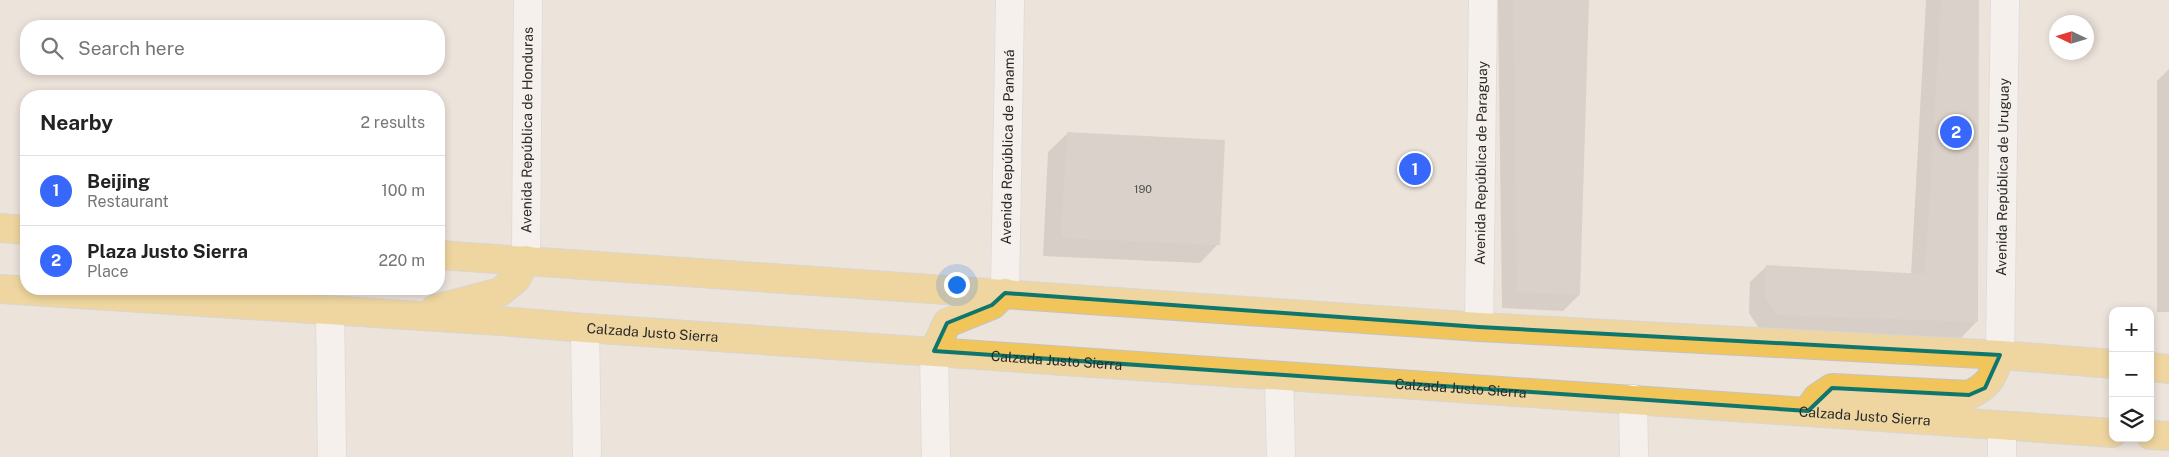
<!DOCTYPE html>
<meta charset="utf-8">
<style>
:root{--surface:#fff;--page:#f6f6f6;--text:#222;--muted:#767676;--line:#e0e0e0;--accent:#3868fb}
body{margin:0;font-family:"Public Sans",sans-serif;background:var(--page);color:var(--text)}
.controls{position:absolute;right:15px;bottom:15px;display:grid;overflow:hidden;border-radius:10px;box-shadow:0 2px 8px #0003}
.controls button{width:45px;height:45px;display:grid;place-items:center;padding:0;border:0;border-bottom:1px solid var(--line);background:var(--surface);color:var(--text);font:25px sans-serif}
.compass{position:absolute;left:2049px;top:15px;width:45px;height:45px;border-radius:50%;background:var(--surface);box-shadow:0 2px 8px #0003;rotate:274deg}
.you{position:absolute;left:956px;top:284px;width:18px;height:18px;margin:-12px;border:4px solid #fff;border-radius:50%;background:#1a73e8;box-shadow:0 0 0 8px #1a73e833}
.badge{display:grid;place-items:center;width:32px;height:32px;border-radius:50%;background:var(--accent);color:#fff;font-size:16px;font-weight:700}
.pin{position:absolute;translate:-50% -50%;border:2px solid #fff;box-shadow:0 1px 5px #0006}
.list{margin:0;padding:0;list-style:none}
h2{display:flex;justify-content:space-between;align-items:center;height:65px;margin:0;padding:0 20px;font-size:21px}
h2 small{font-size:16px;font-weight:400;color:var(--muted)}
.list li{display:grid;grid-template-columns:32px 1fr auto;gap:15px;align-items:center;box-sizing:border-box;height:70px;padding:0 20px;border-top:1px solid var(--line)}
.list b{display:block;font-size:19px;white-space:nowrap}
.list p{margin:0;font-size:16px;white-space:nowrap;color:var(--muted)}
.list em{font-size:16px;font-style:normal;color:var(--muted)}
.icon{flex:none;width:28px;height:28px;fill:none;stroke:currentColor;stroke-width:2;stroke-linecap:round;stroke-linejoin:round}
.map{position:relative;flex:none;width:2169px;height:457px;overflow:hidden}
.search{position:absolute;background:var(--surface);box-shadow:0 2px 8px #0003;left:20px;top:20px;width:425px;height:55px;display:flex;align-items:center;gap:12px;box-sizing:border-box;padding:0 18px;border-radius:20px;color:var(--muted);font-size:19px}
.panel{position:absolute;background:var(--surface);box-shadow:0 2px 8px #0003;left:20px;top:90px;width:425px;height:205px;border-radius:20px}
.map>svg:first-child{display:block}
.shadow{fill:#0003}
.building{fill:#c4bdb7}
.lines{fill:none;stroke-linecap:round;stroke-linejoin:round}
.street-casing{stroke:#d0d4e2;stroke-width:30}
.secondary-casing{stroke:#d0d4e2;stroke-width:30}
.primary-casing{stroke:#c3c3c3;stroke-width:30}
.street{stroke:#fff;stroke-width:28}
.secondary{stroke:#fff;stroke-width:28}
.primary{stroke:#f1c55a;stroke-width:28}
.marked{fill:none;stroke:#0f766e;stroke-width:4;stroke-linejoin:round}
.labels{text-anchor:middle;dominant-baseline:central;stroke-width:4;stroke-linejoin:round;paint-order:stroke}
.number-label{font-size:11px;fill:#504e4c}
.street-label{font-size:14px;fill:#292929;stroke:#fff}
</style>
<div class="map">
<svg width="2169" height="457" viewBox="0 0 2169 457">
<rect width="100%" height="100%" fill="#ece3db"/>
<path class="shadow" d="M1498,0H1588L1579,295L1563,311L1502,308Z
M1926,0H1977V321L1961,338L1760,330L1749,313L1750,282L1767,266L1911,275Z
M2169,69V312H2157V81Z
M1067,134L1218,244L1200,263L1043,256L1048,152Z"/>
<path class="building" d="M1513,0H1589L1580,295L1517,292Z
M1941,0H1979L1978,322L1777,315L1765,297L1766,265L1925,274Z
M1067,132L1225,140L1220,245L1061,238Z"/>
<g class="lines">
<g class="street-casing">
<g id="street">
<path id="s1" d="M526,260L528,0"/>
<path id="s2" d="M1005,293L1010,0"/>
<path d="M330,310L332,457"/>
<path id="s3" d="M1479,327L1483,0"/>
<path d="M585,328L587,457"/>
<path d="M934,351L936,457"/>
<path id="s4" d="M2000,355L2005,0"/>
<path d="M1279,376L1281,457"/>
<path d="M2002,457V426"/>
</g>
</g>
<g class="secondary-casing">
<path id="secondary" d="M1633,399L1634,457"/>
</g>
<g class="primary-casing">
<g id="primary">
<path d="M0,228L26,230"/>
<path d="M439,255L1479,327L2000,355L2113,364"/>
<path id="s5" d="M0,289L500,321L585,328L2113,433"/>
<path d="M435,309L500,292L516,279L526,260"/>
<path d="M934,351L947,323L992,305L1005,293"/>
<path d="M2150,367L2169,369"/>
<path d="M1808,411L1817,398L1832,388L1969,395C1990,385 1993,377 2000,355"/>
<path d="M2150,435L2169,436"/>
</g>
</g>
<use href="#street" class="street"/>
<use href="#secondary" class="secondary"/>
<use href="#primary" class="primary"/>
</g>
<path d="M0 0H2169V457H0ZM1005,293L1479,327L2000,355L1985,388L1969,395L1832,388L1808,411L934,351L947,323L992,305Z" fill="#ece3db" fill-opacity=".55" fill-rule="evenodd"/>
<path class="marked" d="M1005,293L1479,327L2000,355L1985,388L1969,395L1832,388L1808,411L934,351L947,323L992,305Z"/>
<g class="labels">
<g class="number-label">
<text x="1143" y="189">190</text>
</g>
<g class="street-label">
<text stroke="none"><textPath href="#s1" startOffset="130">Avenida República de Honduras</textPath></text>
<text stroke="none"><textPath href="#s2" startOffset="146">Avenida República de Panamá</textPath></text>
<text stroke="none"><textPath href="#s3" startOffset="164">Avenida República de Paraguay</textPath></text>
<text stroke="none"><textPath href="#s4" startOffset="178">Avenida República de Uruguay</textPath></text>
<text stroke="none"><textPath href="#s5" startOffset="654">Calzada Justo Sierra</textPath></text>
<text stroke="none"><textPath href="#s5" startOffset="1059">Calzada Justo Sierra</textPath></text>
<text stroke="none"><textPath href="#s5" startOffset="1464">Calzada Justo Sierra</textPath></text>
<text stroke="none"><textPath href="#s5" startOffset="1869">Calzada Justo Sierra</textPath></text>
</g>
</g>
</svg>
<div class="controls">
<button>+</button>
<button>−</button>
<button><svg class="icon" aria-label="layers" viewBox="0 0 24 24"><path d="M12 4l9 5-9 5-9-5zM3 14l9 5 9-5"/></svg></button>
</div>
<svg class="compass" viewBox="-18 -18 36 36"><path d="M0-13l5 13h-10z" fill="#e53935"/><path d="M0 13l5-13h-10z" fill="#767676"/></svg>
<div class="you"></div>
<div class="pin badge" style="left:1415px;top:169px">1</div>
<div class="pin badge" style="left:1956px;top:132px">2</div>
<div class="search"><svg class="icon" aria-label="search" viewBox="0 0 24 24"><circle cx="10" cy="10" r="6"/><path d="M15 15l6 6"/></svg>Search here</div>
<section class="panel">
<h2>Nearby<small>2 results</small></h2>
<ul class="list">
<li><span class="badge">1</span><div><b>Beijing</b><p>Restaurant</p></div><em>100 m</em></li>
<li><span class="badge">2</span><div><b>Plaza Justo Sierra</b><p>Place</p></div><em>220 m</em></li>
</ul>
</section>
</div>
